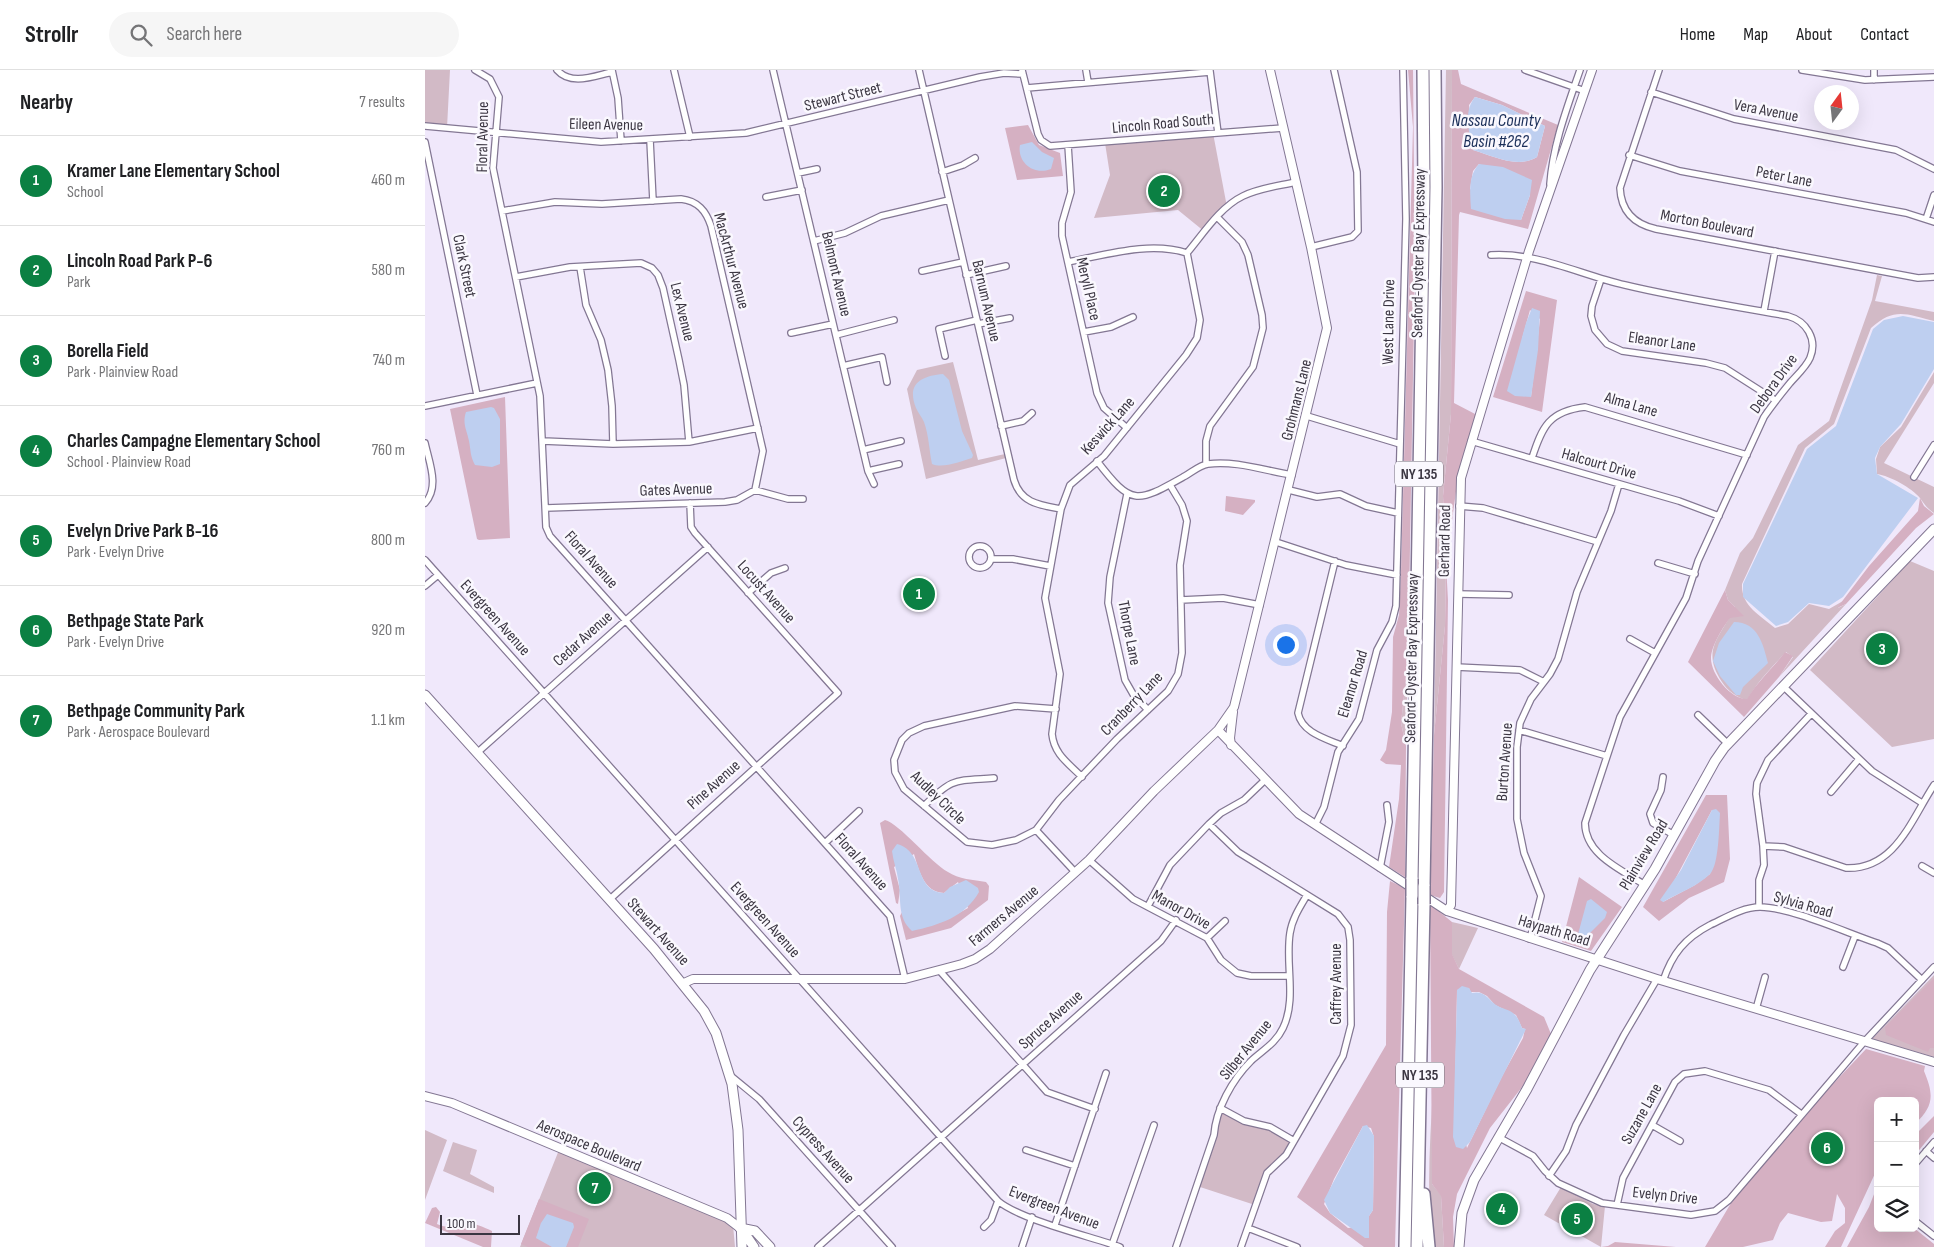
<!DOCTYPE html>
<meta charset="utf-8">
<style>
:root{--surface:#fff;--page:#f6f6f6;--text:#202124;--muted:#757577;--line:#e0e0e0;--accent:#0b8043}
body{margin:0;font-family:"Sofia Sans Condensed",sans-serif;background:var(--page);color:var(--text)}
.controls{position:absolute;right:15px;bottom:15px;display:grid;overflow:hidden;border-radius:8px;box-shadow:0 5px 20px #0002}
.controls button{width:45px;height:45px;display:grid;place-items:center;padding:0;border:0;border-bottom:1px solid var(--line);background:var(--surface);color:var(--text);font:25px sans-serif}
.compass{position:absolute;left:1389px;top:15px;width:45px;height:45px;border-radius:50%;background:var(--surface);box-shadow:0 5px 20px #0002;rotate:15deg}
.scale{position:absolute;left:15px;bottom:12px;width:80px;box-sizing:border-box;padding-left:5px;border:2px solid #3b3642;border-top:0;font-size:14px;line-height:18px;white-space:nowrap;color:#3b3642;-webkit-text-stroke:4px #faf8fe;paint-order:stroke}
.you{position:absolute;left:860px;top:574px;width:18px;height:18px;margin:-12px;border:4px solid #fff;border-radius:50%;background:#1a73e8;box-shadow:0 0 0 8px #1a73e833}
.badge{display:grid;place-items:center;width:32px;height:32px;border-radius:50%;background:var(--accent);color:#fff;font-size:16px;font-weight:700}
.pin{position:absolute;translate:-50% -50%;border:2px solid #fff;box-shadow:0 1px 5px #0006}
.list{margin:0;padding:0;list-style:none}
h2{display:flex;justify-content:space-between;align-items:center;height:65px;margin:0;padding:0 20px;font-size:21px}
h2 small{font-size:16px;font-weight:400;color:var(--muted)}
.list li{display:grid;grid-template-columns:32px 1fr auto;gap:15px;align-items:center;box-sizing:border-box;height:90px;padding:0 20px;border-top:1px solid var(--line)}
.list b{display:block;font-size:19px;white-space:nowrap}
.list p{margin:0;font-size:16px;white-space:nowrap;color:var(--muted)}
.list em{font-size:16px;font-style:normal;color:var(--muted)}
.icon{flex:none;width:28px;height:28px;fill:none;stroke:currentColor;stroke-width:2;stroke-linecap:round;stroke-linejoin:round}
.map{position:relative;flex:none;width:1509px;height:1177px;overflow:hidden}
header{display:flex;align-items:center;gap:30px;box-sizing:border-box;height:70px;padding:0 25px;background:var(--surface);border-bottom:1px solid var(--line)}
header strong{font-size:24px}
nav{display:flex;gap:28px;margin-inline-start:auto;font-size:18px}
.search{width:350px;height:45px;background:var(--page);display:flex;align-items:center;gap:12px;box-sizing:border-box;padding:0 18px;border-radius:28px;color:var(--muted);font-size:19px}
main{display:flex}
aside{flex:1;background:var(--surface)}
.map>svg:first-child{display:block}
.green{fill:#d2bac6}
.forest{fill:#d5b0c2;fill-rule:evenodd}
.water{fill:#becff0}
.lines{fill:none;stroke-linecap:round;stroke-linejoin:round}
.minor-casing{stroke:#837793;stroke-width:8}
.tertiary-casing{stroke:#837793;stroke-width:10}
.secondary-casing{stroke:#837793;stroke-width:11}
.motorway-casing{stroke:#837793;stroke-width:14}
.minor{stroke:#fff;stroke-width:5.5}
.tertiary{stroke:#fff;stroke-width:8}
.secondary{stroke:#fff;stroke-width:9}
.motorway{stroke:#fff;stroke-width:11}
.motorway-bridge-casing{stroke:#837793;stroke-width:14;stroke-linecap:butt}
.motorway-bridge{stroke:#fff;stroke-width:11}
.labels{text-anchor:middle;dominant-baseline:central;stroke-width:5;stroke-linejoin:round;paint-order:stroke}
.shield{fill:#faf8fe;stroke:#74707a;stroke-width:1}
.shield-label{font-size:15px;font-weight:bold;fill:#3b3642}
.street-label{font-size:16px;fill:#3b3642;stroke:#faf8fe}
.water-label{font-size:18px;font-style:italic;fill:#1b2f59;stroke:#faf8fe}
</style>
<header>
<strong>Strollr</strong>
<div class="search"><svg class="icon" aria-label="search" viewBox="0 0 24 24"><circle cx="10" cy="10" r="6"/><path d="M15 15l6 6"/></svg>Search here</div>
<nav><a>Home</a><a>Map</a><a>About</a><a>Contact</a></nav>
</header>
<main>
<aside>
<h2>Nearby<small>7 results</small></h2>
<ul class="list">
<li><span class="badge">1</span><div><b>Kramer Lane Elementary School</b><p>School</p></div><em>460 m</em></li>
<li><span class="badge">2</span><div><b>Lincoln Road Park P-6</b><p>Park</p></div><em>580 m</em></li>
<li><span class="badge">3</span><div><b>Borella Field</b><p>Park · Plainview Road</p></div><em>740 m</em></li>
<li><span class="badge">4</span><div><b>Charles Campagne Elementary School</b><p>School · Plainview Road</p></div><em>760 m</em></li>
<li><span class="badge">5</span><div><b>Evelyn Drive Park B-16</b><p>Park · Evelyn Drive</p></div><em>800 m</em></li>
<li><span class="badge">6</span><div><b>Bethpage State Park</b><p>Park · Evelyn Drive</p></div><em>920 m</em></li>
<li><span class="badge">7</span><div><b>Bethpage Community Park</b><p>Park · Aerospace Boulevard</p></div><em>1.1 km</em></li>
</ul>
</aside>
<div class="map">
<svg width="1509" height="1177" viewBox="0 0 1509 1177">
<rect width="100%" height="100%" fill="#f0e8fb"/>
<path class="green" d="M0,0H25L22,58L0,56Z
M1021,0H1027L1026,344L1018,426L1021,494L1020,556L1009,665Z
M788,63L802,137L780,162L753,140L669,148L685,105L680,73Z
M1452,205L1457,206L1450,231L1509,242V251C1481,244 1469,237 1446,258L1409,354L1380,378L1317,514C1316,536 1335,545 1350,558L1363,554L1384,534L1404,539L1418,531L1413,538L1421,534L1354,607L1368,587L1361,582C1347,597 1332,612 1322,630C1312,628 1302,620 1297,612C1275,579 1296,567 1310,537L1303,530L1300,520L1315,483L1328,468L1373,375L1404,351L1447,230Z
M528,292L553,390L580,384L581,388L501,409L482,319L492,300Z
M1509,302V313L1459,393L1509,417V443C1502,438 1500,435 1495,428C1487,418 1465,406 1452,404L1451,389L1455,377L1476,357Z
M1485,491L1509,501V669L1467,677L1385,600Z
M983,590L981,676L976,653Z
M1027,852L1053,858L1034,899L1027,885Z
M1509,905V987L1447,969Z
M1008,1018L1007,1114L1016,1125L1019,1177H1008C1001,1124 1005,1072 1008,1018Z
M795,1038L807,1045L837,1055L869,1071L861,1085L844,1100L830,1135L772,1116Z
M0,1060L22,1070L0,1130Z
M28,1072L52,1080L45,1104L69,1117V1123L18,1101Z
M134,1080L308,1155L310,1177H95Z
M1136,1117L1168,1134L1180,1136L1176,1177L1119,1145Z"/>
<path class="forest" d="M983,0H988L990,194L983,590L976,653L981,676L980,807L964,797L974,729L976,695L961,694L955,690L961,680L967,642L968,567L974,545L976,501L988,57Z
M1027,0H1033L1036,14L1133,55L1103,159L1035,142L1034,145L1029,333L1052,345L1033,407L1021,494L1023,530L1019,822L1015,828L1005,825L1009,665L1020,556L1021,494L1018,426L1026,344ZM1050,27L1077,35L1120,56L1112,87C1092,99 1069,86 1048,80L1044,35ZM1054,94L1105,125L1096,150L1045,119L1048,101Z
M603,55L614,75L635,83L638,106L592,110L580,58Z
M1101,221L1132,230L1117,342L1068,327ZM1105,240L1115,249L1106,327L1097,269Z
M80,327L85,468L54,470L52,469L25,339Z
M801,426L830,430V432L818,445L800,441Z
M1495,428L1499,436L1509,444L1491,458L1421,534L1412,538L1444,496L1493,441Z
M1300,520L1303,530L1319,546L1305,548C1298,557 1287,575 1286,587C1285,603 1305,629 1322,629C1333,611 1348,598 1360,582L1368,586L1354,607L1319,647L1263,592Z
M1281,725H1302L1305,789L1299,812L1264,828L1234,851L1218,837ZM1287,740L1293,758V772L1285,804L1270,815L1238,832Z
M460,750C474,753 506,793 523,802C533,809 549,810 561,812L564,816L563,830L526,858L481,870L475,846L479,838L532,844L543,838L533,812L519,823C499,822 494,801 489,784L469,797L475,820L473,834L471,833L455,753Z
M1154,807L1197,837L1166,881L1137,872Z
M965,811L980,818L970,1177H939L872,1127L961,975L962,842ZM938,1056L946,1058L949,1067L948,1140L944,1146V1156L923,1158L905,1143L899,1134L909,1109Z
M1005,834L1027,852V884L1034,899L1119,947L1126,964L1105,1007L1065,1058L1032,1124L1028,1147L1029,1177H1019L1016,1126L1007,1114ZM1044,918L1045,922H1054L1062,926L1070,935L1091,945L1097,958L1100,959L1098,968L1076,1008L1042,1078L1030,1025L1032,920Z
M1509,908V978H1505L1503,982L1461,965L1460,957Z
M1441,979L1500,996L1499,1001C1509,1025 1509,1036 1490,1054V1031H1453V1097L1416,1177H1400L1410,1161L1420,1153V1138L1412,1124L1407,1151L1396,1152L1363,1143L1355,1153L1348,1170L1318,1177H1280L1306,1133L1374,1050Z
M1509,1046V1062L1490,1085V1065Z
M1453,1114V1158H1489L1509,1174V1177H1422L1444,1137Z
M114,1129L164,1149L153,1177H141L149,1157L148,1153H116L111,1168L127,1177H103L96,1174Z
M11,1137L15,1142L12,1154C22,1159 25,1155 35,1153C46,1151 58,1157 67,1161L66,1177H58L0,1153L7,1138Z
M1190,1172L1251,1177H1176L1183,1176Z"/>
<path class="water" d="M1050,27L1077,35L1120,56L1112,87C1092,99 1069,86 1048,80C1044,62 1038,42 1050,27Z
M607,72L617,82L629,88L626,99C608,106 592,92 595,75Z
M1054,94L1078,97L1107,110L1105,125L1096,150L1080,149L1046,139C1045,123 1043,106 1054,94Z
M1107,238L1115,241L1113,280L1106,327L1090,326L1082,321L1101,253Z
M1478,246L1509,252V299L1476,354L1455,377L1450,388L1452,404L1493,428L1418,527L1404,536L1384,533L1363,552L1351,556L1318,527V514L1382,379L1411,356L1448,259L1459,250Z
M518,304L524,310L537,361L548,385L547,388C536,391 518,399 507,394C504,380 504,366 499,352C497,347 493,343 491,338C481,313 497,306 518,304Z
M66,337L69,338L75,349V394L67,397L50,395C45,386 46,381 44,371C42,360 37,354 41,342Z
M1309,552C1333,552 1338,574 1343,593L1318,617L1315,625H1311L1295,606L1288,591L1294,573Z
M1291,739L1295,743C1294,757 1294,795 1285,804C1272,817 1253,823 1238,832L1235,830L1256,800L1287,740Z
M472,774C501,782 488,821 519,823L525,817L541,810L553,818L554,822C540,847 514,855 487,861C471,847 477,828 473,809C472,800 468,791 467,781Z
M1166,829L1182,842L1180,848L1159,869L1152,868L1162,831Z
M1037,916L1044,918L1047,923C1059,920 1063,929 1071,935C1077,939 1084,939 1089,944C1093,947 1095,953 1097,958L1101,959L1045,1072L1038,1079L1031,1077L1028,1067L1032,927V920Z
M942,1055L949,1066L948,1140L944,1146V1168H940L905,1143L899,1130L938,1056Z
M122,1144L148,1153L149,1157L141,1177H127L111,1168L116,1153Z"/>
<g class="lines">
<g class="minor-casing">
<path id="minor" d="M50,0L65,9L74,27L68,98L115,326L121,457L125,466L465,846L480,909
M132,0C146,16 169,6 187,2
M187,0L193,28L196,71
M249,0L265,67
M348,0L443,401L449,414
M494,0L589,410C596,433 614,435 636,439
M597,0L613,64L616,70L625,76L858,58
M661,0L663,12
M1100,0L1160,21
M1234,0L1195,118C1196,141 1209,154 1231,159L1493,208L1509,207
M1377,0L1440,10L1509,7
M1449,0V10
M785,1L793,63
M602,18L785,2
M1226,22L1309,49L1471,80L1509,99
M0,56L176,72L321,63L555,7L579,3L598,4
M225,70L228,131
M0,72L52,325
M643,75L646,122L637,153V166L672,323L679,338L702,358
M1204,85L1255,101L1481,143L1509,152
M517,102L538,95L550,88
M373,103L392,99
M1125,114C1128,74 1142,38 1155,0
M341,127L377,120
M77,141L130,132L177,134L256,129C273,131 281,141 286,156L338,381L330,420
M1501,149L1509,125
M389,171L420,163L456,146L524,130
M886,177L927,167L933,161L932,102L909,0
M1066,185C1112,182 1156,205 1200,215C1254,228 1309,236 1363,246C1381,251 1393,269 1385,288C1381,297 1372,305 1365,313C1356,324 1347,335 1339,347L1273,491L1261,528L1195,647L1160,753C1160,785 1197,800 1220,815
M643,192C681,185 724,171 762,183
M155,197L161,235L176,270L183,300L187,336L188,374
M497,201L538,192
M541,205L581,196
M91,207L145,197L216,193L227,198L233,205L238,218L254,290L259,315L264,372
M1176,209L1167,236L1166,246L1170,260L1182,274L1197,281L1281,293L1300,298L1350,330
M1339,241L1350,181
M553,254L585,248
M659,262L686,257L708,247
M366,263L408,254
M411,265L469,250
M520,286L514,259L552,250
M418,296L457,287L462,312
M0,336L112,313
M882,346L975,374
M576,356L598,351L607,343
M118,371L188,374L264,372L333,358
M1046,371L1254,431L1294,446
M0,373C4,392 15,417 0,433
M438,380L476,371
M1107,388C1117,357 1124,341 1160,337L1322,385
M672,391C707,437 712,433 760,406C767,402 775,395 783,394C810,390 841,401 867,405
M781,394V371L785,356L828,297L838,258L837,245L823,185L817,172L793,148
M443,401L474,394
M1489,407L1509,375
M864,420L892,427L915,424L941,436L973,443
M702,424L685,507L683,533L700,610L708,624L723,640
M1034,436L1058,438L1173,472
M121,438L300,432L312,430L330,420L363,429H378
M851,472L921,495L972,505
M544 487a11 11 0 1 1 22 0a11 11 0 1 1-22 0Z
M566,489H588L625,496
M0,490L573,1131C596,1150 664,1166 695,1177
M910,491L873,643C877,663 902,669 918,676
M1233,493L1270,504
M0,516L13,505
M323,523L346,503L360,498
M1033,524L1084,525
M756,530L798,528L835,535
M1205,569L1230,583
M1031,597L1095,600L1119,612
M1359,617L1447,701L1497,733
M1273,645L1303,674
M1094,660L1182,686
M53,682L283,477
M657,707C643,693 629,684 627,664L635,604L620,528L636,439L645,415L679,386L761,285L772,268L775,250L762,183C778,164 795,137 818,126C834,118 853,116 871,112
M1238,707L1236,720L1225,744L1228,753L1249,765
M1406,722L1434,689
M499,736C528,707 530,711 569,708
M784,754L813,782L913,844L923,857L925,870L926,955L918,986L861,1085L842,1103L816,1177
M890,755L899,737L913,682L934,649L952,580L967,552L971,536L981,149L978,0
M611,760L634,730L692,669L743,621L753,604L757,583L755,495L762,451L757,435L745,415
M611,760L591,770L567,775L542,772L479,719L470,702L469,690L477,670L484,663L499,656L590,636L631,639
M611,760L650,802
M400,773L434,741
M1338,776L1359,777L1421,798C1470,800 1486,750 1509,715
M664,790L708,829L782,868L796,890L812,903L826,906H864
M1497,796L1509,803
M955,798L964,752L962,735
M184,830L413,623L270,463L266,457L265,433
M723,836L745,795L784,754L796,743L819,730L840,710
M1334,837V810L1339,795L1338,776L1331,724L1332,713L1343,690L1386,644
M782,868L800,851
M1105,869L1116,826L1099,783L1092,749V677L1095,653L1106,629L1125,604L1133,589L1152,522L1186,441L1194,414
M1418,897L1430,866
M514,900L622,1022L670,1039
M1238,911C1247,884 1260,868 1285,855C1300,848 1318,837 1335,837C1365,837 1422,863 1452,873L1463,878L1497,910
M1331,939L1340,907
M306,1006L334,1029L467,1177
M795,1038L819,1051L845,1057L869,1071
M1227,1055L1255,1071
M1073,1067L1108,1086L1120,1101L1133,1113L1177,1133L1266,1145L1290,1141L1304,1130L1439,972L1509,897
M601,1080L650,1096
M1501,1081L1509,1088
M1490,1094L1509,1072
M1124,1106L1141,1081L1151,1055L1199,965L1232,909
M1192,1135L1198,1108L1250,1012L1259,1004L1280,1001L1344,1020L1376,1044
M1490,1151L1509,1166
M630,1155L681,1003
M559,1157L566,1150L573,1131
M823,1158L872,1177
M687,1175L729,1055
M393,1177L736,871L751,850
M597,1177L607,1147
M751,1177L789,1065C791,1039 807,1010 826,991C838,980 851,973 858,958C872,929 860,894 865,863C867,849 875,837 882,825"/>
</g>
<g class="tertiary-casing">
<path id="tertiary" d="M793,660L874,744L1022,841L1232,909L1509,992
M806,675L805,668L808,642
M1022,841L1026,835L1036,408L1104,181L1167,0
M259,913L268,909H480L537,894L550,889L565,879L664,790L729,721L793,660L809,637L902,258L886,177L845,0
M0,1026L27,1033L302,1148L315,1158"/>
</g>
<g class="secondary-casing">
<path id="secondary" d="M0,625L229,879L279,941L291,963L307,1014L313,1060L317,1177
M315,1158L330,1161L345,1177
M316,1158L329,1177
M1034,1177L1037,1143L1049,1110L1102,1019L1165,900L1230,799L1290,691L1299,678L1509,459"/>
</g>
<g class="motorway-casing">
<path id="motorway" d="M987,809L999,117L998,0
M999,816L1011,117L1010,0
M999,1124L1004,1177
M980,1177L987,826
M992,1177L999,834"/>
</g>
<use href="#minor" class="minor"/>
<use href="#tertiary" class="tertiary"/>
<use href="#secondary" class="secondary"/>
<use href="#motorway" class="motorway"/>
<g class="motorway-bridge-casing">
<path id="motorway-bridge" d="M999,816V834
M987,826V809"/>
</g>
<use href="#motorway-bridge" class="motorway-bridge"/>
</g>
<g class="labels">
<g class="shield">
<rect x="970" y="391.5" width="48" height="25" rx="4"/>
<rect x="971" y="992.5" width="48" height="25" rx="4"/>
</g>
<g class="shield-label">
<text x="994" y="404">NY 135</text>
<text x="995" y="1005">NY 135</text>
</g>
<g class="street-label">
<text transform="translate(418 27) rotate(-14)">Stewart Street</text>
<text transform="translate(1341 41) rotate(11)">Vera Avenue</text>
<text transform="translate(738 54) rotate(-5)">Lincoln Road South</text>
<text transform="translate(181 55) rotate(1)">Eileen Avenue</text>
<text transform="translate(58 67) rotate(-89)">Floral Avenue</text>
<text transform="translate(1359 107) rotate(11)">Peter Lane</text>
<text transform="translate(1282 154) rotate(11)">Morton Boulevard</text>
<text transform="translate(994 183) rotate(-89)">Seaford-Oyster Bay Expressway</text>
<text transform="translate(306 191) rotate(75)">MacArthur Avenue</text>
<text transform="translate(39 196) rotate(78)">Clark Street</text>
<text transform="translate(411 204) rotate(77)">Belmont Avenue</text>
<text transform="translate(663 219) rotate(77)">Meryll Place</text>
<text transform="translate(561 231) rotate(77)">Barnum Avenue</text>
<text transform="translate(257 242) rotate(76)">Lex Avenue</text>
<text transform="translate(964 252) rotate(-89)">West Lane Drive</text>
<text transform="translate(1237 272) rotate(8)">Eleanor Lane</text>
<text transform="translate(1349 314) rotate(-54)">Debora Drive</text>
<text transform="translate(872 330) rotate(-76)">Grohmans Lane</text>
<text transform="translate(1206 335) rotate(16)">Alma Lane</text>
<text transform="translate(683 356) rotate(-48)">Keswick Lane</text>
<text transform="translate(1174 394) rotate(16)">Halcourt Drive</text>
<text transform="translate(251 420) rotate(-2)">Gates Avenue</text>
<text transform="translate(1020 471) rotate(-89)">Gerhard Road</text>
<text transform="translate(166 490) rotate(48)">Floral Avenue</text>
<text transform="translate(341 522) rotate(48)">Locust Avenue</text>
<text transform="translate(70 548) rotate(48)">Evergreen Avenue</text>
<text transform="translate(704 563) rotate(79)">Thorpe Lane</text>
<text transform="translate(158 569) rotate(-42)">Cedar Avenue</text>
<text transform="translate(987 588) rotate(-89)">Seaford-Oyster Bay Expressway</text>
<text transform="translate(928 614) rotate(-73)">Eleanor Road</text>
<text transform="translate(707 634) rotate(-46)">Cranberry Lane</text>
<text transform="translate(1080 692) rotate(-86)">Burton Avenue</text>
<text transform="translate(289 715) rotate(-42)">Pine Avenue</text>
<text transform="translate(513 728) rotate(44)">Audley Circle</text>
<text transform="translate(1219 785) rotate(-59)">Plainview Road</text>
<text transform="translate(436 792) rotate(48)">Floral Avenue</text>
<text transform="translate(1378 835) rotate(16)">Sylvia Road</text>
<text transform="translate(756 840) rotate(29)">Manor Drive</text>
<text transform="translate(579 846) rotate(-40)">Farmers Avenue</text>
<text transform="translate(340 850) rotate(48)">Evergreen Avenue</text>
<text transform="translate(1129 861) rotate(17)">Haypath Road</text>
<text transform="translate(233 862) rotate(48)">Stewart Avenue</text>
<text transform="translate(911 914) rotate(-90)">Caffrey Avenue</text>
<text transform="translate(626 950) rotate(-42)">Spruce Avenue</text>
<text transform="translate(821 980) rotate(-51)">Silber Avenue</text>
<text transform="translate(1217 1044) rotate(-61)">Suzane Lane</text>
<text transform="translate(164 1076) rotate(23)">Aerospace Boulevard</text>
<text transform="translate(398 1080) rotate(48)">Cypress Avenue</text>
<text transform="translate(1240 1126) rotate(6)">Evelyn Drive</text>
<text transform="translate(629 1138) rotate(21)">Evergreen Avenue</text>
</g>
<g class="water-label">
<text x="1071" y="50">Nassau County<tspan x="1071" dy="21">Basin #262</tspan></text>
</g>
</g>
</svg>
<div class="controls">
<button>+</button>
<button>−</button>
<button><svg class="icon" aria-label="layers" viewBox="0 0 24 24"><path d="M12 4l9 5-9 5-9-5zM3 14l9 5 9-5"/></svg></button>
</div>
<svg class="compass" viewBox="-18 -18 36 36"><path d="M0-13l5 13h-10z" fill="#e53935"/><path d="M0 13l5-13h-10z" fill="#757577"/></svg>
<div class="scale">100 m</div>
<div class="you"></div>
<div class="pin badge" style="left:494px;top:524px">1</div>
<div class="pin badge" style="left:739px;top:121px">2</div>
<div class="pin badge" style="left:1457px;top:579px">3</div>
<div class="pin badge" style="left:1077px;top:1139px">4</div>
<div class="pin badge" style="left:1152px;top:1149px">5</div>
<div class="pin badge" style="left:1402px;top:1078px">6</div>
<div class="pin badge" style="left:170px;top:1118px">7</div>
</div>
</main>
